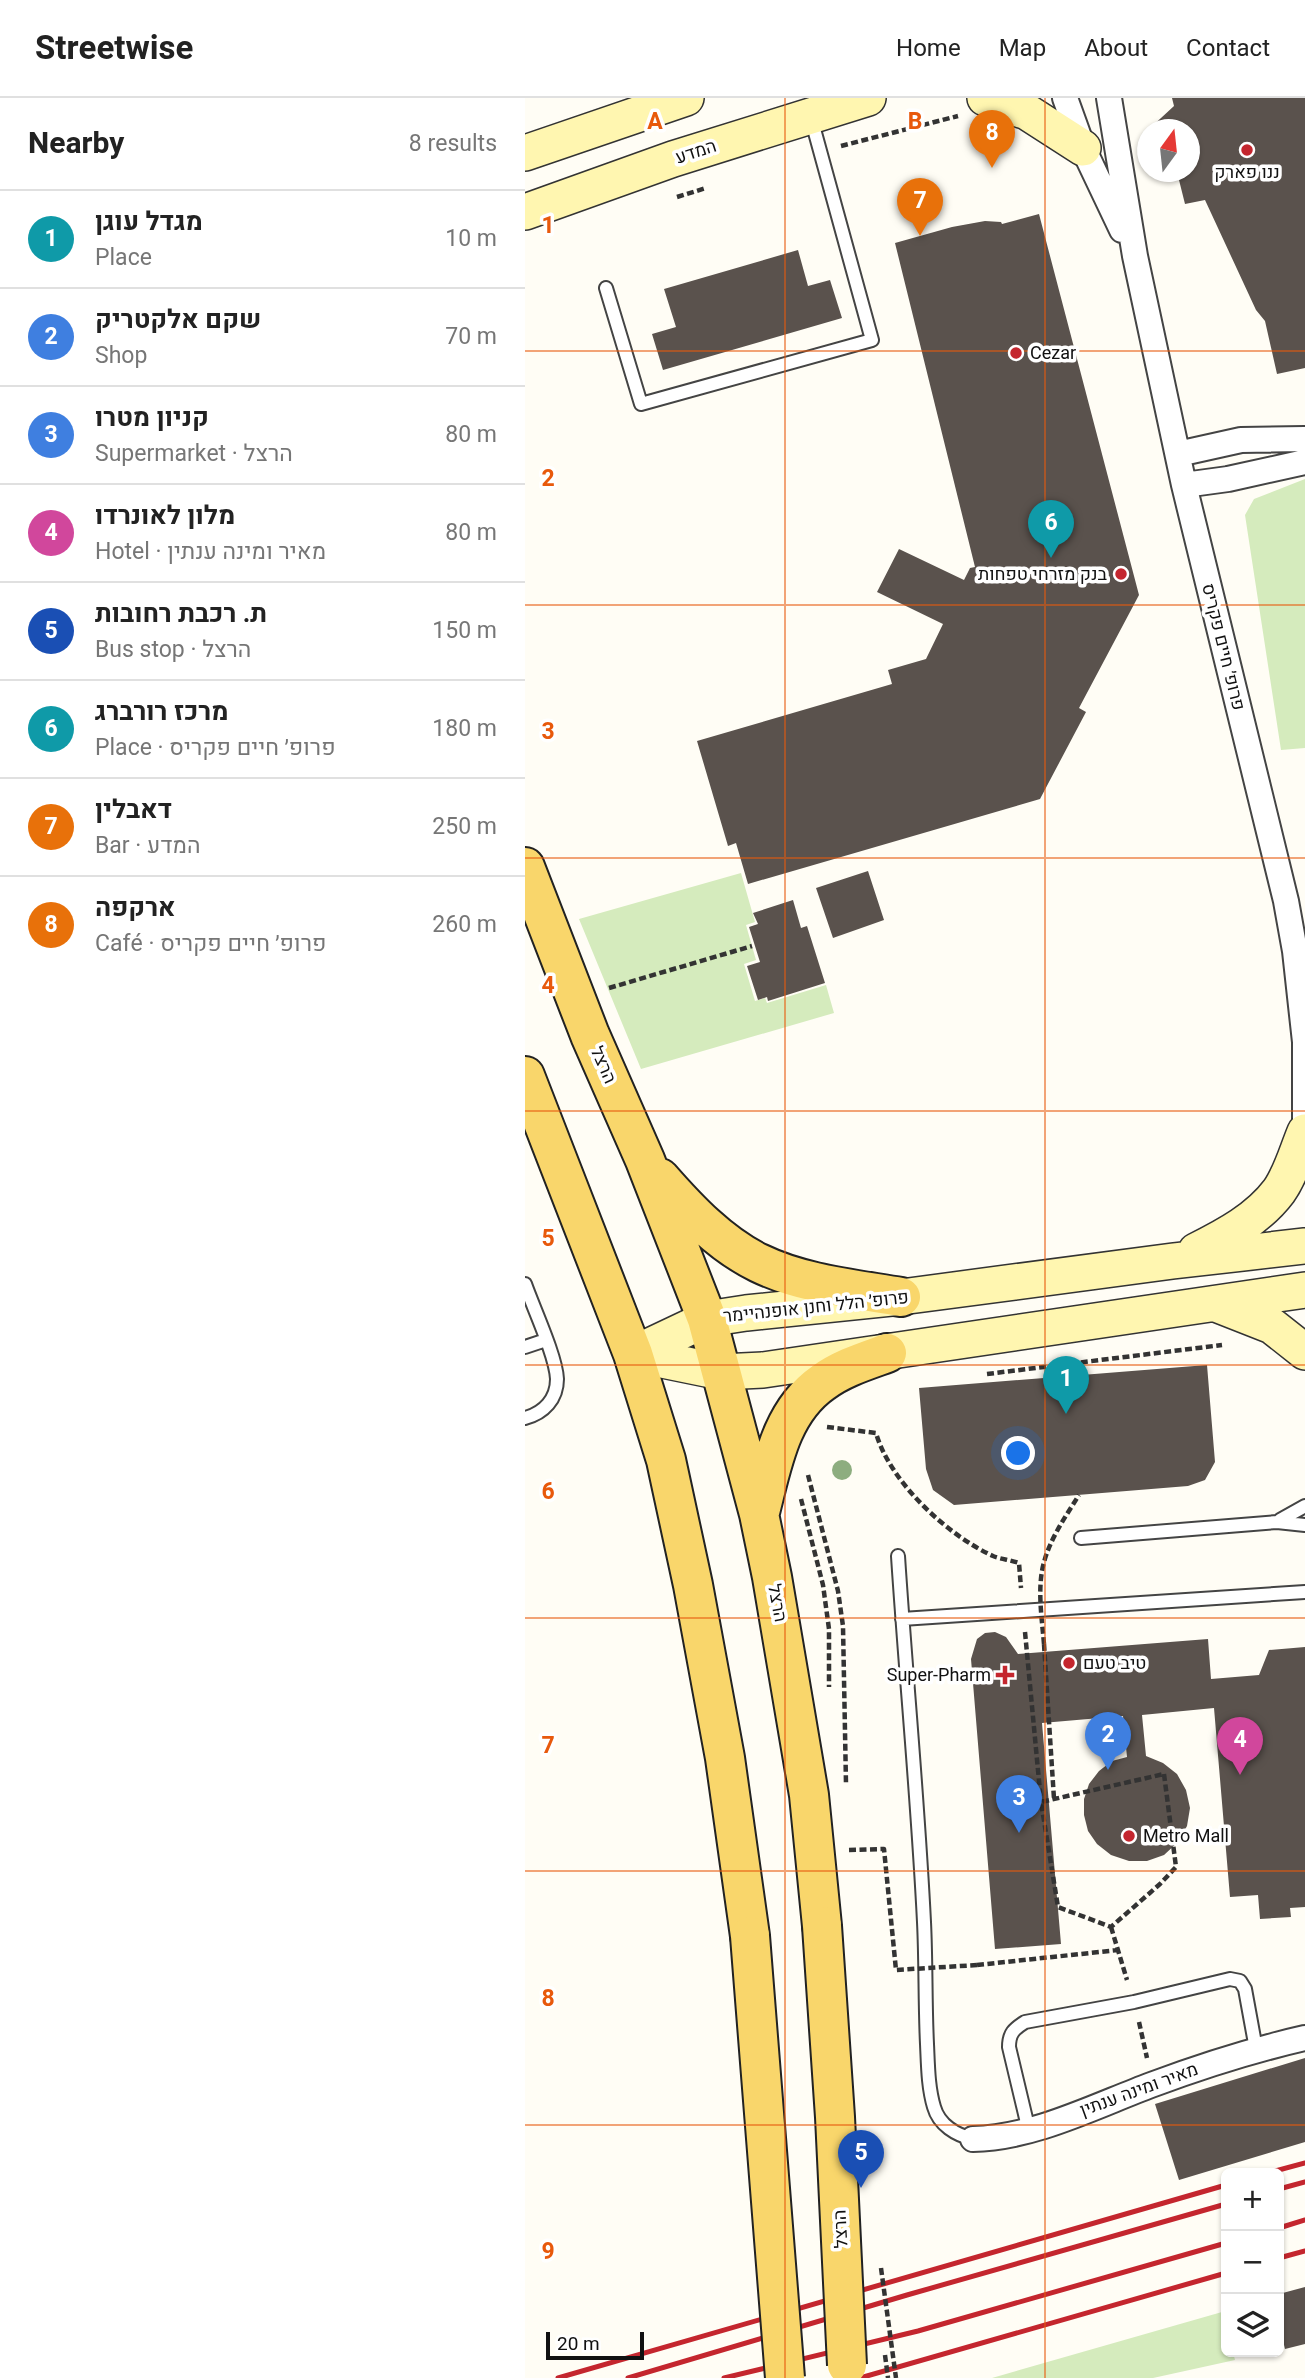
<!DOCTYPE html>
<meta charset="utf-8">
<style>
:root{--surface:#fff;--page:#f6f6f6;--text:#222;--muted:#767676;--line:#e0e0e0;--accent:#b45309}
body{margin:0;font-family:Georgia,Heebo,serif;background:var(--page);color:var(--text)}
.controls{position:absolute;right:21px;bottom:21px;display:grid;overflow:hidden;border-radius:10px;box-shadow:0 2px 5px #0004}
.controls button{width:63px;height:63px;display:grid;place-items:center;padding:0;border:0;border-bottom:2px solid var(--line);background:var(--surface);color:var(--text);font:35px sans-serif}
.compass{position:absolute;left:612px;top:21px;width:63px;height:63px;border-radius:50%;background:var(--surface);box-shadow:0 2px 5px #0004;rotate:15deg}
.scale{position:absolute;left:21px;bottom:18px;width:98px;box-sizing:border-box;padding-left:7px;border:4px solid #111;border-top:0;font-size:19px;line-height:24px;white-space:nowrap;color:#111;-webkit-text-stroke:5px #fff;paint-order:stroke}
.you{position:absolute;left:494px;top:1356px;width:24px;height:24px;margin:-18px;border:5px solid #fff;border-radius:50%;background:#1a73e8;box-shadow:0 0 0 10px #1a73e833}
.badge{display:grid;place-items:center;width:46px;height:46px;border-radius:50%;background:var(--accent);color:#fff;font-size:23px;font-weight:700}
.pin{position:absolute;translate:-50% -58px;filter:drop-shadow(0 2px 4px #0008)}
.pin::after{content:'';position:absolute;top:37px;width:24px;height:21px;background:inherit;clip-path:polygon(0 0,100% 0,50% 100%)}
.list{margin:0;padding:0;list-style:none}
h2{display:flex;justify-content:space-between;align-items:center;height:91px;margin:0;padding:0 28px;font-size:30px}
h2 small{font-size:23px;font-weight:400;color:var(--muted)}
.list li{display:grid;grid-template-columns:46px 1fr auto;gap:21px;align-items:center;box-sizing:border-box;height:98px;padding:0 28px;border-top:2px solid var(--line)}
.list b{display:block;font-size:26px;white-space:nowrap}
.list p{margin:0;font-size:23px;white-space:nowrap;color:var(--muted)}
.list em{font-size:23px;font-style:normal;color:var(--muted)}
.icon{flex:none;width:38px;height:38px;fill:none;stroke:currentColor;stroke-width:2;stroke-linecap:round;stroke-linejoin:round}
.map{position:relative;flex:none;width:780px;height:2280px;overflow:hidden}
header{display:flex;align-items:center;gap:42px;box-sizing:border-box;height:98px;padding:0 35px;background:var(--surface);border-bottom:2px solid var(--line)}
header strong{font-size:33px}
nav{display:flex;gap:38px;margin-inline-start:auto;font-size:24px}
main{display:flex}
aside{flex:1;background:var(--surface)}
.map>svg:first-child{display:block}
.park{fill:#d5ebbd}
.building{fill:#5a524d}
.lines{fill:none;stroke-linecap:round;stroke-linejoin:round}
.lane-casing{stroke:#444;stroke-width:16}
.street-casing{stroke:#444;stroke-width:28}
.secondary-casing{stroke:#333;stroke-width:38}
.primary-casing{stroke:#222;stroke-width:42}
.path{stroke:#333;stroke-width:4.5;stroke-dasharray:7 3.5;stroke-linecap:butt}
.lane{stroke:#fff;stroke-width:12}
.street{stroke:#fff;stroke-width:24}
.secondary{stroke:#fff6b0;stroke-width:35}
.primary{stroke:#f9d66b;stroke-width:38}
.rail{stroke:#c4262e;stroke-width:5}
.primary-bridge-casing{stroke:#222;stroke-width:42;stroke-linecap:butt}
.path-bridge{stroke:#333;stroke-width:4.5;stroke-dasharray:7 3.5;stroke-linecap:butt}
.primary-bridge{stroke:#f9d66b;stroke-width:38}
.tree{fill:#8dad7f}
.grid{fill:none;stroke:#e8590c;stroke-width:2;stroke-opacity:0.55}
.poi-dot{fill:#c4262e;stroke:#fff;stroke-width:2.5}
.labels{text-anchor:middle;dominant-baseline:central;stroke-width:7;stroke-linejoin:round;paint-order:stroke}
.street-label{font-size:18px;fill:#111;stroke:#fff}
.poi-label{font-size:18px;fill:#111;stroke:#fff;text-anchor:start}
.grid-label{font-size:23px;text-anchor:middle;font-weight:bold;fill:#e8590c;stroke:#fff;stroke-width:7;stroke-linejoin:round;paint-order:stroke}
</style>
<header>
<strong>Streetwise</strong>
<nav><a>Home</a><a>Map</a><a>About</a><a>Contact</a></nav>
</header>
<main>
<aside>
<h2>Nearby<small>8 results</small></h2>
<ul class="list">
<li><span class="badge" style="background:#0f9aa8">1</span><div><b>מגדל עוגן</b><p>Place</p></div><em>10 m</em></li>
<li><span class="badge" style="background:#3f7fe0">2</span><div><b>שקם אלקטריק</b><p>Shop</p></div><em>70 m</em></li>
<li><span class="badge" style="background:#3f7fe0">3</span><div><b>קניון מטרו</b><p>Supermarket · הרצל</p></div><em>80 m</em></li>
<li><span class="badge" style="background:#d1479c">4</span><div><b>מלון לאונרדו</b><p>Hotel · מאיר ומינה ענתין</p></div><em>80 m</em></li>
<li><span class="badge" style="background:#1a4fb4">5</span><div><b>ת. רכבת רחובות</b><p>Bus stop · הרצל</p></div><em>150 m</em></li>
<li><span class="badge" style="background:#0f9aa8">6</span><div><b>מרכז רורברג</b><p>Place · פרופ׳ חיים פקריס</p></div><em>180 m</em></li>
<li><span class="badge" style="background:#e8710a">7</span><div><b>דאבלין</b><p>Bar · המדע</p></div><em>250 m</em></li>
<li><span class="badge" style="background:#e8710a">8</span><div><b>ארקפה</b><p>Café · פרופ׳ חיים פקריס</p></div><em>260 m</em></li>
</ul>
</aside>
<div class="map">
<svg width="780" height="2280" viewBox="0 0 780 2280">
<rect width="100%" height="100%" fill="#fffdf5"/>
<path class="park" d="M780,381V650L756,652L720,417L729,401Z
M216,775L230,824L221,827L231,862L219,866L230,903L240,900L242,905L301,887L309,915L116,971L54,821Z
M697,2214L701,2229V2254H708L710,2262L628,2280H467Z"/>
<path class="building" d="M647,0H780V270L752,276L740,223L731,212L680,102L660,106L652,74H664V32H623L649,8Z
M514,116L614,497L554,610L561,614L515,701L223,786L211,745L203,748L172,643L367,586L363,572L401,561L418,526L352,494L374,451L439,482L445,470L450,469L370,145L427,129L460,123L476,124L477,126Z
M273,152L283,188L305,182L317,220L138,272L127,236L151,229L139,191Z
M343,773L359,822L308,840L291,790Z
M268,802L276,830L282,828L300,885L243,903L242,899L233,902L222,868L235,864L224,829L233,826L228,815Z
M682,1267L690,1364L680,1382L663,1388L429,1407L408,1392L401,1371L394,1290Z
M470,1534L481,1539L493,1556L683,1541L686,1581L734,1577L744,1552L780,1549V1809L765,1810L766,1819L735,1821L733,1797L705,1799L689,1610L617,1617L621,1658L638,1665L652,1676L661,1692L665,1710L662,1728L653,1744L639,1757L622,1763H604L586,1757L572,1746L563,1733L559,1717V1701L564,1686L574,1673L587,1663L602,1659L598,1618L517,1625L536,1846L470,1851L446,1561L452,1541L460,1535Z
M780,1960V2044L654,2082L630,2006Z
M780,2189V2246L760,2251L754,2226V2196Z"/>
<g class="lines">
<g class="lane-casing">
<path id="lane" d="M81,190L116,306L347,242L286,20
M0,1186C8,1209 31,1258 32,1281C32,1301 19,1315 0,1320
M0,1249L21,1242
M755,1422L780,1408
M556,1440L752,1424L780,1427
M373,1458C381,1580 393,1702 399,1824C401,1864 400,1905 402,1946C403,1967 403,1989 409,2009C414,2027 431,2037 448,2041
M377,1521L780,1494
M504,2033L484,1949C484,1935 489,1931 500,1924L609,1904L705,1881L715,1883L720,1891L731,1951"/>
</g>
<g class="street-casing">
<path id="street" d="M540,0L558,50L597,132
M584,0L610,158L659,387L761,803L770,853L780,944
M653,356L716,342L780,341
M659,387L703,381L780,364
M780,942V1034
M448,2041C508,2040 570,2008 626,1987C677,1968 727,1952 780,1940"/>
</g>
<g class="secondary-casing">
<path id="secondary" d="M460,0L502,14L558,50
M0,55L161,0
M0,114L148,61L343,0
M671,1153C701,1138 733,1121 754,1093C766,1076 772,1053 780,1034
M691,1206L747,1228L780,1254
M108,1256L182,1221L221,1215L376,1199L648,1163L780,1148
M108,1256L196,1274L238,1272L780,1192"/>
</g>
<g class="primary-casing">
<path id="primary" d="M0,769L65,937L120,1062L182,1221L234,1416L247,1479L284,1697L297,1828
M0,978L108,1256L141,1362L168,1487L200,1660L225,1838
M135,1080C163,1112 195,1146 234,1165C277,1186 329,1191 376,1199
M235,1414C247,1368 255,1314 298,1284C317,1270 340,1263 362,1255"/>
</g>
<path class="path" d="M316,48L433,18
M152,99L181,90
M84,890L227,848
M462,1276L697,1247
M302,1329L351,1335C365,1384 422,1437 468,1458C475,1461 485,1462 494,1465L496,1490
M283,1377L313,1493L318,1528L321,1686
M276,1401L298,1487L304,1531V1589
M500,1534L516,1704
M519,1546L529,1701
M639,1676L651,1769L635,1786L586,1829L533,1809L516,1704Z
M586,1829L602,1882
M452,1867L593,1852
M614,1924L622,1960"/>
<use href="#lane" class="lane"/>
<use href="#street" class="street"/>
<use href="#secondary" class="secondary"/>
<use href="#primary" class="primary"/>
<path class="rail" d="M743,2075L780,2065
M754,2091L780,2084
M754,2130L780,2122
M754,2160L780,2153
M33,2280L701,2087
M103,2280L382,2197L701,2106
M199,2280L393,2233L701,2145
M335,2280L701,2175"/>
<g class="primary-bridge-casing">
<path id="primary-bridge" d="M297,1828L310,2019L322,2267
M225,1838L260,2280"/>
</g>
<path class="path-bridge" d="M519,1546C517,1522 513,1496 517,1473C522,1445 539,1421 554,1397
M324,1752L359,1751L371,1872L452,1867
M356,2170L371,2280
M360,2257L363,2280"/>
<use href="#primary-bridge" class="primary-bridge"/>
</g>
<circle class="tree" cx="317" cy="1372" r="10"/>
<path class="grid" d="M260,0V2280M520,0V2280M0,253H780M0,507H780M0,760H780M0,1013H780M0,1267H780M0,1520H780M0,1773H780M0,2027H780"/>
<g class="poi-dot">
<circle cx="722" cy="52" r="7"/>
<circle cx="491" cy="255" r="7"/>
<circle cx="596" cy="476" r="7"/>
<circle cx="544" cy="1565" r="7"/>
<path d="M476.5 1566.5h7v7h7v7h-7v7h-7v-7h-7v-7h7z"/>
<circle cx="604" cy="1738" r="7"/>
</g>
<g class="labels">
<g class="street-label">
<text transform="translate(171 54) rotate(-18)">המדע</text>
<text transform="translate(698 549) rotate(76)">פרופ׳ חיים פקריס</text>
<text transform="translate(78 967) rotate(66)">הרצל</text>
<text transform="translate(291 1209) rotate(-6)">פרופ׳ הלל וחנן אופנהיימר</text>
<text transform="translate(252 1505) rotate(79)">הרצל</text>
<text transform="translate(614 1992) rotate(-20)">מאיר ומינה ענתין</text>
<text transform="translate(316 2131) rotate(-93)">הרצל</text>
</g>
<g class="poi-label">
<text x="722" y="74" text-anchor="middle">ננו פארק</text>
<text x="505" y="255">Cezar</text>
<text x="582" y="476" text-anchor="end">בנק מזרחי טפחות</text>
<text x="558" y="1565">טיב טעם</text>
<text x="466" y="1577" text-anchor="end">Super-Pharm</text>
<text x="618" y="1738">Metro Mall</text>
</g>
</g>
<g class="grid-label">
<text x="130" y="31">A</text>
<text x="390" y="31">B</text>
<text x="23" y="135">1</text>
<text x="23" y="388">2</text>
<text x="23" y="641">3</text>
<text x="23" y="895">4</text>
<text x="23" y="1148">5</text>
<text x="23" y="1401">6</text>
<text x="23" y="1655">7</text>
<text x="23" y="1908">8</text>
<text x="23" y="2161">9</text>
</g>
</svg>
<div class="controls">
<button>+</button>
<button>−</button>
<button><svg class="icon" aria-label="layers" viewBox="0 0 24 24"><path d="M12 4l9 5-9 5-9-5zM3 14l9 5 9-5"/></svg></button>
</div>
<svg class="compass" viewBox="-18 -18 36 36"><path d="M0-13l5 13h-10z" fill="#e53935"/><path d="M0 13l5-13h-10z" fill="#767676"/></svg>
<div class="scale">20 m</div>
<div class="you"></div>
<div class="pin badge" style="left:541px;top:1316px;background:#0f9aa8">1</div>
<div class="pin badge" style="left:583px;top:1672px;background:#3f7fe0">2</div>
<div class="pin badge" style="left:494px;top:1735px;background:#3f7fe0">3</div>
<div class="pin badge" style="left:715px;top:1677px;background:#d1479c">4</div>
<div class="pin badge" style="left:336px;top:2090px;background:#1a4fb4">5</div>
<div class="pin badge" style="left:526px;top:460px;background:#0f9aa8">6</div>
<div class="pin badge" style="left:395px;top:138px;background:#e8710a">7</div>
<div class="pin badge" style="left:467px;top:70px;background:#e8710a">8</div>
</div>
</main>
